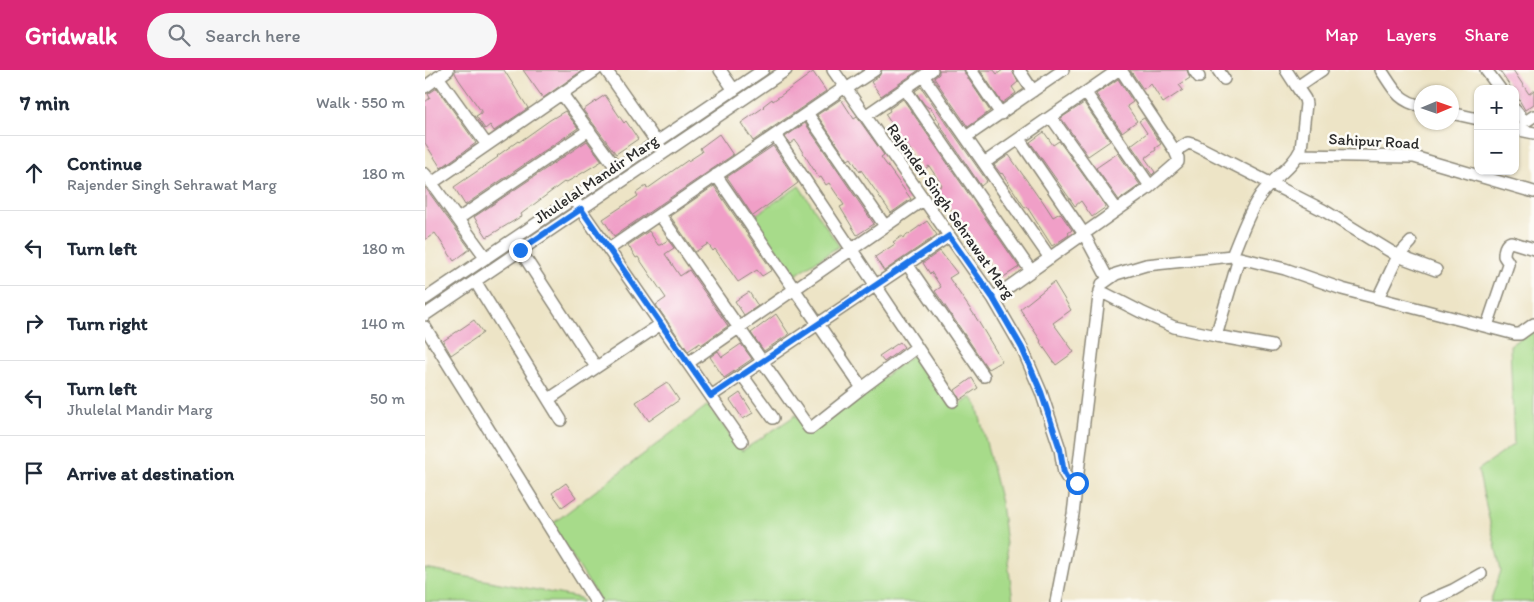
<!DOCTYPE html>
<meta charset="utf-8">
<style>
:root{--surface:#fff;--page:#f6f6f7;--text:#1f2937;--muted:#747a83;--line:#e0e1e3;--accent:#db2777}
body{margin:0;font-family:Itim,sans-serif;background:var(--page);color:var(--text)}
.controls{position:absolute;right:15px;top:15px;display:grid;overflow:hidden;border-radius:10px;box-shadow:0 1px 4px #0004}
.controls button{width:45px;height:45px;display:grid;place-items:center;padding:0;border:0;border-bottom:1px solid var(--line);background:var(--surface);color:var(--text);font:25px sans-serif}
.compass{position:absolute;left:989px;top:15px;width:45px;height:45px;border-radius:50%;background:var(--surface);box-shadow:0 1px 4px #0004;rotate:88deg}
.stop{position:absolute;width:15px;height:15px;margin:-11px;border:4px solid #1a73e8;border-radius:50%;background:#fff}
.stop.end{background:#1a73e8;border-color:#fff;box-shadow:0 1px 5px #0008}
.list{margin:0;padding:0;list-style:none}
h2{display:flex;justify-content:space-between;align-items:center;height:65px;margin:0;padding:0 20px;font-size:21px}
h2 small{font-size:16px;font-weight:400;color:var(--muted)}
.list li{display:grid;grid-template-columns:32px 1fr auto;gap:15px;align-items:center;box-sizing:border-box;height:75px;padding:0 20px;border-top:1px solid var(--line)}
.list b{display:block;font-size:19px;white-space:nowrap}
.list p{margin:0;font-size:16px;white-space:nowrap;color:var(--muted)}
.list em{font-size:16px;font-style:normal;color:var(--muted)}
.icon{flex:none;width:28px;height:28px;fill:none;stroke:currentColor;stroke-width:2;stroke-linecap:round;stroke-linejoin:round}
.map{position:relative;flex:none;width:1109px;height:532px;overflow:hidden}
header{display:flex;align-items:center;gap:30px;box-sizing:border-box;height:70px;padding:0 25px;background:var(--accent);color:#fff}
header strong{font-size:24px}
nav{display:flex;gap:28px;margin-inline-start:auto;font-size:18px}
.search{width:350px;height:45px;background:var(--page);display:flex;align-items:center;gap:12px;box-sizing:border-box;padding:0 18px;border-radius:28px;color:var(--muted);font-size:19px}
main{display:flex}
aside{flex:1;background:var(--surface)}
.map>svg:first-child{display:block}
.green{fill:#a7db8a;stroke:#69835a}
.building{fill:#f09fc7}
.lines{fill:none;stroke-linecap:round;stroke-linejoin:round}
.minor-casing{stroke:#8c8878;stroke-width:14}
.minor{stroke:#fff;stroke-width:11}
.route{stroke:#1a73e8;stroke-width:6}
.labels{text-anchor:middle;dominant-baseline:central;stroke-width:5;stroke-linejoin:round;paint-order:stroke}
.street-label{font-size:16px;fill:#2b2b2b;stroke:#fdfcf7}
</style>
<header>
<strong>Gridwalk</strong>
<div class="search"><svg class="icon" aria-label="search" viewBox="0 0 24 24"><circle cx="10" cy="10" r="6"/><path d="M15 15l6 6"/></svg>Search here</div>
<nav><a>Map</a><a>Layers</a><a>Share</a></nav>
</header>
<main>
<aside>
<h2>7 min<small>Walk · 550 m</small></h2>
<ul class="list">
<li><svg class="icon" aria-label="ahead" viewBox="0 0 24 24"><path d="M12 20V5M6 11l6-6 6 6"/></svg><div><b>Continue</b><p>Rajender Singh Sehrawat Marg</p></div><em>180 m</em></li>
<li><svg class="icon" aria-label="left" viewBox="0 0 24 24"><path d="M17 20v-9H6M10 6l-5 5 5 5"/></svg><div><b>Turn left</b></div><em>180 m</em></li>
<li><svg class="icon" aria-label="right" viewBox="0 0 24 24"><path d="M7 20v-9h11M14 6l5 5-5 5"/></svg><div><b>Turn right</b></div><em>140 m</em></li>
<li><svg class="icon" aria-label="left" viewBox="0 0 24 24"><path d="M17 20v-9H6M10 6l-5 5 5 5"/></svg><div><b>Turn left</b><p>Jhulelal Mandir Marg</p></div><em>50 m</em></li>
<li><svg class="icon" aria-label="arrive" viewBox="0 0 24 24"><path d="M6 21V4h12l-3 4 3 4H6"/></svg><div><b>Arrive at destination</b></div></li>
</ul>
</aside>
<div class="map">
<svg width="1109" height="532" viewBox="0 0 1109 532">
<rect width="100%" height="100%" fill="#fdfcf7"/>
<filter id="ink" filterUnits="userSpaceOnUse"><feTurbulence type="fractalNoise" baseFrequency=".02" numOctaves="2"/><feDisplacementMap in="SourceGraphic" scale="10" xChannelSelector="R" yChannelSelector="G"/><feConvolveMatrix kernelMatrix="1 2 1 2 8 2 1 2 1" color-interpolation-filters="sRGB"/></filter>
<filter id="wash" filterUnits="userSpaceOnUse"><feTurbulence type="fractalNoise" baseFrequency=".0096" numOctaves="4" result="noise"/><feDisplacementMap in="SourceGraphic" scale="20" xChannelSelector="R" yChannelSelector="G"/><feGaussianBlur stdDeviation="1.12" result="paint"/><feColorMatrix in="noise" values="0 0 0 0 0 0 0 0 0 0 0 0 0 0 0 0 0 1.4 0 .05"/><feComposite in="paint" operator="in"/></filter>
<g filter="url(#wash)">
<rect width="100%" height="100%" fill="#ede4c6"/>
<path class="green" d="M374,116L414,176L366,208L326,148Z
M1109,260V532H1065L1076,501L1053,400L1089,374L1085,275Z
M490,283L530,339L546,327L552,335L576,433L588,532H176L127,454L283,335L317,381L371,345L384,365Z
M0,499L155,528L158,532H0Z"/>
<g id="blocks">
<path class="building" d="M30,0H79L103,38L69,61L65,55L60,59L51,46L56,43V41L34,10L30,3Z
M98,0H158L118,28Z
M457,0H494L456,26L446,12L454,6Z
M514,0H539L540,4L565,41L543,57L509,8L514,4Z
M555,0H569L572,4L578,0H587L593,12L587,17L591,23L577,33Z
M705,0H762L765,8L754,15L758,20L738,33L726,14L718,19Z
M1074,0H1088L1104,24L1109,20V34L1100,40L1090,23V19H1087Z
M388,2L401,21L328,71L316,53L339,37L338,36L347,29L348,31Z
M693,9L708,32L702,36L712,51L697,62L671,24Z
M496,17L562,111L556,116L514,54L515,53L505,37L504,38L499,34L490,21Z
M12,18L51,73L16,98L0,73V32L5,28L3,24Z
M180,25L199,53L201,51L213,69L191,84L158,40Z
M416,29L429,49L432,47L459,85L456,87L486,129L466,143L436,100L435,102L426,88L423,90L392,45Z
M478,29L594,197L577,208L545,163L543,164L512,119L517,115L504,96L497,101L492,93L493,92L482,75L480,76L469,60L470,59L460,44L465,41L464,39Z
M659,33L685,71L663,86L636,48Z
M140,41L153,58L40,135L29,117L73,87L72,86L93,71L94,72L125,50Z
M719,48L736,74L730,78L731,80L720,88L730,102L727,105L706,75L722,63L714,51Z
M380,53L449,154L432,165L415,137L419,135L404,113L401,115L396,107L394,108L370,70L365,74L360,67Z
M619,62L628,75L634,71L681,137L667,147L656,131L650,136L605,72Z
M294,64L308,85L189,166L178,149L213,126L211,123L221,116L222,119L263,90V91L277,82L275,78Z
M162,71L177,91L149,108L140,113L139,112L96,144L97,146L62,167L49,147Z
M348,76L373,113L328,146L302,107Z
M693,83L715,115L694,130L671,98Z
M584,85L614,128L615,127L628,147L635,143L647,160L643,163L644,165L627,176L602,137L600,138L577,103L576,104L569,95Z
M289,116L347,200L337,206L332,200L313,212L290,179L288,181L283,174L270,182L245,146Z
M0,117L45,179L29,191L10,163L0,170Z
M502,151L512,165L459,201L450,187L470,174L468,172L477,166L478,168Z
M224,161L233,175H235L243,170L249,178L240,184L255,206L264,200L303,256L276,275L275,273L263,281L231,235L241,228L213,187L211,188L203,175Z
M515,181L532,203L524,208L550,246L577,291L563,299L510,221L516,217L506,202L505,204L498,193Z
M629,212L646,240L628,253L649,282L631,295L615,272L616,271L595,239Z
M324,222L333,236L319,245L310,231Z
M351,244L364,264L339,281L326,263Z
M49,250L58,263L26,285L18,271Z
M475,272L479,277L459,292L454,286Z
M316,274L327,289L299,308L285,287L293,281L297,287Z
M547,308L553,318L535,330L530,320Z
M242,312L254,330L224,351L211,332Z
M315,323L328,343L318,349L305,330Z
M141,413L151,427L137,437L127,423Z"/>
</g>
</g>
<g filter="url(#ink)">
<use href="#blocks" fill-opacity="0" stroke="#8c8878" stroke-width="1"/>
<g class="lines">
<g class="minor-casing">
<path id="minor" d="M181,0L235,77
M295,0L309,20
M408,0L568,228L597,278L616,322L635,379L639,403L642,408L652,413
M546,0L576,44
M594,0L608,21
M769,0L774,7
M793,0L799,9
M861,0L872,17L897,0
M956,0C969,19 972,30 996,36
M1061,0L1075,19
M498,6L625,188
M13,7L62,75
M0,17L23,0
M421,19L450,0
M480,19L606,201
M661,23L725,116
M137,24L192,99
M1090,40L1099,51L1103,50L1109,46
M382,43L460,156
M1026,43L1053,49
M440,46L507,0
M626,47L692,140
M1090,59L1109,63
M350,65L528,331
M541,67L638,0
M594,69L659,164L683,209
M750,81L763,73L770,75L898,140L973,186L1011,200
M874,85L989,87L1109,122
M559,93L693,0
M0,104L61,188
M291,105L437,318
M7,113L171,0
M152,134L317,371
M235,145L384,358H386L437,318L492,277
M33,149L164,60
M184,179L420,17
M95,180L171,297
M807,186C815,167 822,146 833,129C843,111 867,99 876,79L881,34L880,29L872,17
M482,194L559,306
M50,211L136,350
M675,221L716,242L749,257L791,266L814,188
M568,228L722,119L753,92V88L750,81L696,0
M953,228L973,186L986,172
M0,229L338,0
M0,245L361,0
M1062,256L1083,194V192L1079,186C1079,181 1080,174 1086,172L1109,179
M0,257L171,532
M791,266L847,276
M263,293L498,130
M317,305L348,348
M286,326L524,166
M124,329L236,254
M631,532L648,444L674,226L677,214L691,204L721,195L807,186L860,199L917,219L1090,264H1095L1109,254
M1000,532L1028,520L1056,504"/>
</g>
<use href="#minor" class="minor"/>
</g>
</g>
<g class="lines" filter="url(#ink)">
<path class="route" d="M95,180L156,139L286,326L524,166L568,228L597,278L616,322L635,379L639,403L642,408L652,413"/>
</g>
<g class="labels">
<g class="street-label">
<text transform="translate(949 71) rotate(3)">Sahipur Road</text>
<text transform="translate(171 109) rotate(-34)">Jhulelal Mandir Marg</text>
<text transform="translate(526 141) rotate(55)">Rajender Singh Sehrawat Marg</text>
</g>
</g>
</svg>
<div class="controls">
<button>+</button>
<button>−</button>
</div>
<svg class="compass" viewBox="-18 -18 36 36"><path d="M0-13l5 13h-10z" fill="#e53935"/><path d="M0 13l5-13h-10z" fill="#747a83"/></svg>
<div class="stop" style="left:652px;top:413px"></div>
<div class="stop end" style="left:95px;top:180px"></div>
</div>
</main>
